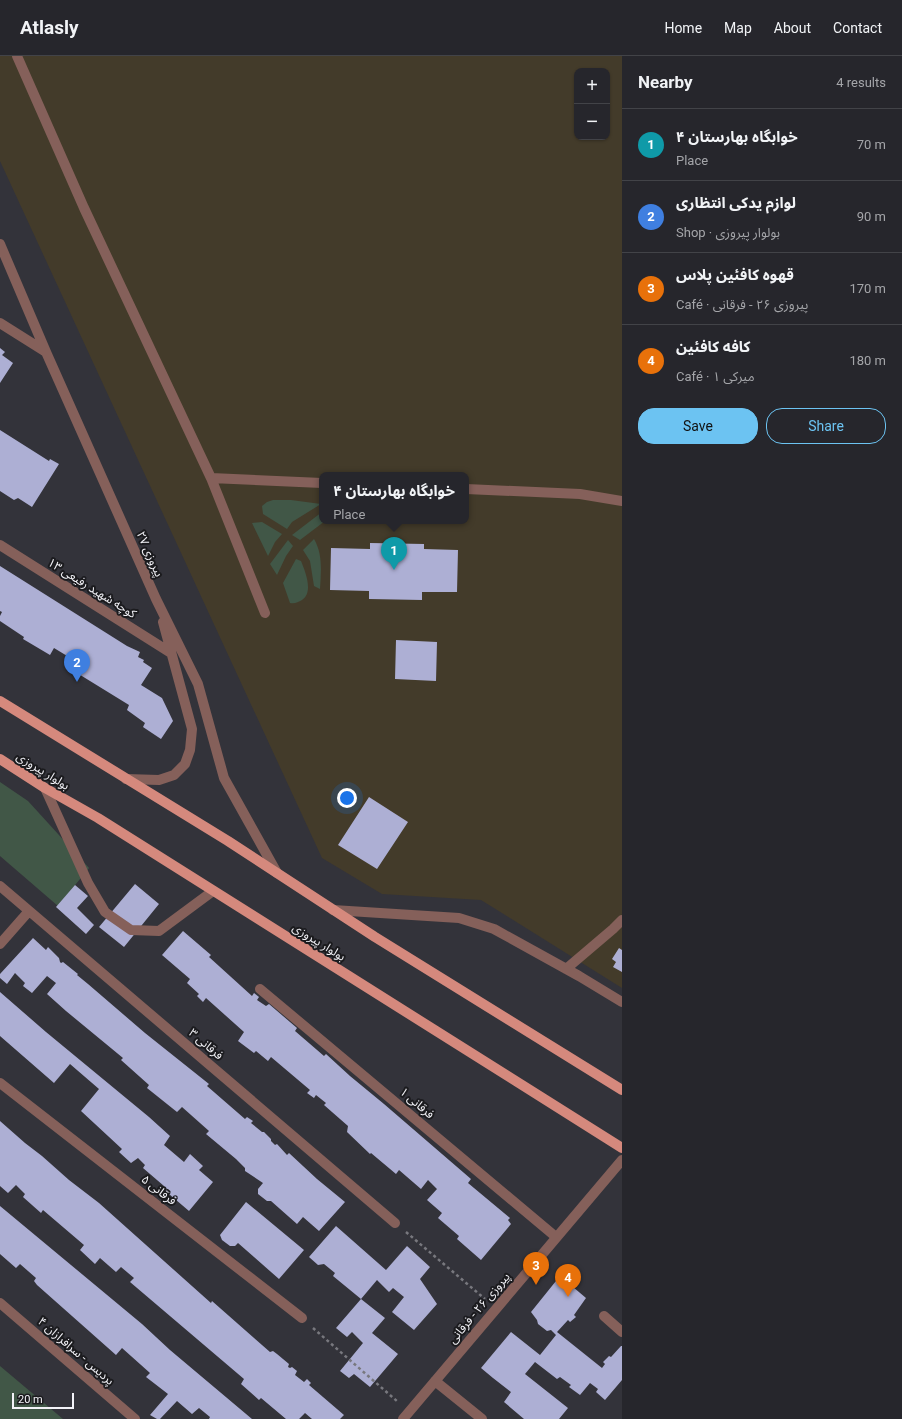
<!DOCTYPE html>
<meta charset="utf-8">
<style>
:root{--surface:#26262c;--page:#2e2e34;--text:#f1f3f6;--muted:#a4a5a9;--line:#424348;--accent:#6cc3f2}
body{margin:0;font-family:Roboto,"Noto Sans Arabic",sans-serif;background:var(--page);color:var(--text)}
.controls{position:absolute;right:12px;top:12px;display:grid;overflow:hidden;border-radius:8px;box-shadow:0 1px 3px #0004}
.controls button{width:36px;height:36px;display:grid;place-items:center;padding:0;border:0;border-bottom:1px solid var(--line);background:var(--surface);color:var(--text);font:20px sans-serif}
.scale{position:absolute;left:12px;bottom:10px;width:62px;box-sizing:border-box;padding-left:4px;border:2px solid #f3f3f8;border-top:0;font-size:11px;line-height:14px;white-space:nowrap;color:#f3f3f8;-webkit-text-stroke:3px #1b1b1e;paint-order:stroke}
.you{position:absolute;left:347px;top:742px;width:14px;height:14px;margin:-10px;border:3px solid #fff;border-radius:50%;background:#1a73e8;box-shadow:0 0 0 6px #1a73e833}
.badge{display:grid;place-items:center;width:26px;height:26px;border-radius:50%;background:var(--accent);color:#fff;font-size:13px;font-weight:700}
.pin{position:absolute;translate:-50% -33px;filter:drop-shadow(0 1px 2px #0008)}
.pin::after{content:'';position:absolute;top:21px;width:14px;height:12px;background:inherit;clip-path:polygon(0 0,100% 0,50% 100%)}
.popup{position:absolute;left:319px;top:416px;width:150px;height:52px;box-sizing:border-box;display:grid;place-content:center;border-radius:8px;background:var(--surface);filter:drop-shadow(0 1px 3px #0005);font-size:13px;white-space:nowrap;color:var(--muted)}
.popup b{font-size:15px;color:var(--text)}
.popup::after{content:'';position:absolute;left:50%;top:100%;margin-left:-8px;border:8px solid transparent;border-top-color:var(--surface)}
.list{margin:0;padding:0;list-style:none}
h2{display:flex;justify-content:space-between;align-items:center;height:52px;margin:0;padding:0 16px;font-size:17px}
h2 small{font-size:13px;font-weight:400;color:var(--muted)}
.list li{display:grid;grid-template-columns:26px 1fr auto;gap:12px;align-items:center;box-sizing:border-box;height:72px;padding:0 16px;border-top:1px solid var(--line)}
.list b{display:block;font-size:15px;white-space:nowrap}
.list p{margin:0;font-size:13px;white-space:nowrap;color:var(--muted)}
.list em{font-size:13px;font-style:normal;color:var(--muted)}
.actions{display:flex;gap:8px;padding:12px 16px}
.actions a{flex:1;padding:9px 0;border:1px solid var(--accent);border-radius:16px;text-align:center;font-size:14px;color:var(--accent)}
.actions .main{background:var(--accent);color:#111}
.map{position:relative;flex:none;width:622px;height:1363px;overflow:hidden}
header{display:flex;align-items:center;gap:24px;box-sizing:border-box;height:56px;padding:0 20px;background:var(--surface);border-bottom:1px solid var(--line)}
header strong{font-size:19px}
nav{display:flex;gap:22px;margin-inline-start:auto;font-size:14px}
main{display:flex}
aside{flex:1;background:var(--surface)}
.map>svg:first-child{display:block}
.education{fill:#433b2a;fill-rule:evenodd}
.green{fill:#415747}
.building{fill:#adafd4}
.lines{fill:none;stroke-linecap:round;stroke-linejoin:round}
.path{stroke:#78787e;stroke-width:2.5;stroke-dasharray:3 3;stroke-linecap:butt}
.service{stroke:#85605a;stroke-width:10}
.minor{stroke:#85605a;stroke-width:10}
.primary{stroke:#d5897d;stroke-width:10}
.labels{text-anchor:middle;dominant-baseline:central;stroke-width:4;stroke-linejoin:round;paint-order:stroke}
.street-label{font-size:12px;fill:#f3f3f8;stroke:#1b1b1e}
</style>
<header>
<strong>Atlasly</strong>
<nav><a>Home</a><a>Map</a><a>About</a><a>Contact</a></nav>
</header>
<main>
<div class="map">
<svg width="622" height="1363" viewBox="0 0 622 1363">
<rect width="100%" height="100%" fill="#33333a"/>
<path class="education" d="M0,0H622V932L481,844L382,838L322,802L0,105ZM577,15H607V81H577ZM322,419H466V465H322Z"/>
<path class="green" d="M273,444H291L321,448L292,466L287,473L263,458L262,450L267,446Z
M322,456V465H325L300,484L292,479Z
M262,466L282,478L275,486L268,500L252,467Z
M314,483C323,498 321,516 320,533L314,530L310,505L303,494Z
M288,484L293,490L286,500L277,519L270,508Z
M296,503L301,505C305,515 314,536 302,544C298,546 295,548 290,547L283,527Z
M0,726L28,745L89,812L58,850L0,800Z
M0,1310L63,1363H0Z"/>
<path class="building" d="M0,292L5,296L2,299L13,307L0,327Z
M0,374L49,405L50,403L59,408L32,451L18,442L14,444L0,435Z
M370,487L424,488V493L458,494L457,536H422V544L369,543V535L330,534L331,492L370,493Z
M0,510L127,590L140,596L138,601L144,604L143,606L152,612L141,629L162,642L173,665L161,683L143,671L145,667L127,654L129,649L77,617L82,609L54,592L50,599L23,583L24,581L0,565V560L2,556L0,555Z
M396,584L437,586L436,625L395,623Z
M369,741L408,766L377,813L338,789Z
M135,828L159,848L124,891L99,871Z
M75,829L88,840L77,852L94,869L86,878L56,851Z
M183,875L211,899L209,901L252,940L254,937L259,941L257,944L266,950L269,948L297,972L295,975L324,1000L326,998L350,1020L384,1048L471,1123L468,1127L510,1162L508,1164L511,1168L481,1204L457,1183L459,1180L438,1162L442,1157L427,1144L437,1133L428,1124L421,1133L399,1114L396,1118L371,1097L370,1098L347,1076L348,1070L324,1049L326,1047L316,1039L314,1042L307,1037L310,1034L271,1001L268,1005L256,995L254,997L238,985L244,976L206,942L203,946L197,940L199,938L187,927L190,923L162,899Z
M33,882L46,894L48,891L59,902L60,906L61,907L63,906L78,918L77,919L88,928L145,977L209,1028L207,1030L245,1063L247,1061L253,1065L251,1067L262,1076H264L271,1083V1085L275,1089L277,1088L287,1099L289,1097L317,1123L345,1146L319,1175L303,1161L297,1168L271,1145H267L258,1138V1133L263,1127L245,1115V1112L236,1103L206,1078L209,1075L182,1051L177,1056L147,1032L149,1029L121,1004L123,1002L66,955L47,938L56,927L47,920L32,937L23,930L25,927L15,917L7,928L0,922V918Z
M619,892L622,894V916L613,911L616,906L612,903Z
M0,936L46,976L149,1061L170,1080L164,1089L184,1106L190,1098L203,1110L199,1114L213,1126L189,1155L162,1132L164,1130L143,1112L145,1109L138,1102L131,1107L119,1096L122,1093L81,1055L99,1033L70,1008L54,1027L0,980Z
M0,1065L25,1087L42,1100L69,1124L99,1147L211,1247L212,1245L270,1296L273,1295L277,1298L289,1308L288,1311L290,1312L292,1311L297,1315L295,1319L304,1326L307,1323L311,1327L309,1329L344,1359L340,1363H312L305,1357L299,1363H286L261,1342L259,1344L241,1328L244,1323L130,1226L134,1222L121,1211L116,1216L100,1202L95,1208L80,1194L84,1189L43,1154L41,1157L23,1141L25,1138L16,1129L8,1137L0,1130Z
M246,1146L304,1194L279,1223L238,1187L235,1190H230L222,1184L220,1179Z
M0,1150L142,1268L170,1294L252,1363H209L210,1361L199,1352L192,1358L177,1345L160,1363H157L150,1359L168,1338L146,1321L150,1317L122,1292L116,1299L37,1229L34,1225L36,1222L20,1208L16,1212L0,1198Z
M336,1170L386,1214L407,1190L430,1211L420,1223L437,1248L414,1274L392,1256L404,1241L393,1232L389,1236L377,1224L361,1243L333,1220L335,1217L324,1208L318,1209L309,1201Z
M560,1220L586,1242L574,1259L576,1261L570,1266L568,1264L557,1276L602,1312L605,1308L603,1306L609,1300L611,1301L621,1290H622V1324L605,1344L596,1336L598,1333L590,1327L580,1339L569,1331L571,1329L560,1321L557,1323L535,1306L525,1318L568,1352L559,1363H524L504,1346L511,1336L493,1322L481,1312L511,1276L540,1299L556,1279L551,1274L547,1275L538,1268L537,1264L531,1256Z
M361,1243L385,1262L372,1277L398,1298L370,1331L354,1318L349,1322L340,1315L363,1287L352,1276L347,1281L336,1272Z"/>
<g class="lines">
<path class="path" d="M406,1176L485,1243
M313,1272L398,1346"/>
<path class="service" d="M17,0L84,152L211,422L322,427
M211,422L265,557
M466,433L580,438L622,445
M45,732L88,827L105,856L131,874L159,875L213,835
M333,854L459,862L494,873L579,920L622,946
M566,913L613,873L622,864"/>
<path class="minor" d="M0,188L46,296L156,543L198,628L224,722L277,817
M0,267L46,296
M0,489L171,597
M126,723L159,724L174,719L185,708L190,694L192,673L163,566
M0,830L395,1167
M0,888L29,855
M260,933L556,1181
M0,1027L302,1262
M0,1247L135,1363
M604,1260L622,1276
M435,1325L482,1363
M403,1363L622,1104"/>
<path class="primary" d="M0,645L228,785L375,881L622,1034
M0,703L45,732L98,762L622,1092"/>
</g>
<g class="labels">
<g class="street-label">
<text transform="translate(150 498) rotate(66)">پیروزی ۲۷</text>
<text transform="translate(92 532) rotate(32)">کوچه شهید رفیعی ۱۳</text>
<text transform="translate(43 715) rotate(32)">بولوار پیروزی</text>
<text transform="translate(319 886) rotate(32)">بولوار پیروزی</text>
<text transform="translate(206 988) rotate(40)">فرقانی ۳</text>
<text transform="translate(417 1047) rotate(40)">فرقانی ۱</text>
<text transform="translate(159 1134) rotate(38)">فرقانی ۵</text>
<text transform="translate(479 1252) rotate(-50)">پیروزی ۲۶ - فرقانی</text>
<text transform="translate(76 1295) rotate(41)">پردیس - سرافرازان ۴</text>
</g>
</g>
</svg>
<div class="controls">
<button>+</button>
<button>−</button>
</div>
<div class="scale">20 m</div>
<div class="you"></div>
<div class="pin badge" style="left:394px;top:514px;background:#0f9aa8">1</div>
<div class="popup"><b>خوابگاه بهارستان ۴</b>Place</div>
<div class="pin badge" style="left:77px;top:626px;background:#3f7fe0">2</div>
<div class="pin badge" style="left:536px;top:1229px;background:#e8710a">3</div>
<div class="pin badge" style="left:568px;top:1241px;background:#e8710a">4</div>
</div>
<aside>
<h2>Nearby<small>4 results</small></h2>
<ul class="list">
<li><span class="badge" style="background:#0f9aa8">1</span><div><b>خوابگاه بهارستان ۴</b><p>Place</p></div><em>70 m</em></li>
<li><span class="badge" style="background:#3f7fe0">2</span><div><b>لوازم یدکی انتظاری</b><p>Shop · بولوار پیروزی</p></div><em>90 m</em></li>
<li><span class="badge" style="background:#e8710a">3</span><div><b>قهوه کافئین پلاس</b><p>Café · پیروزی ۲۶ - فرقانی</p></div><em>170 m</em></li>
<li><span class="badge" style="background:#e8710a">4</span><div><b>کافه کافئین</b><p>Café · میرکی ۱</p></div><em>180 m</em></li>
</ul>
<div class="actions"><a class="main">Save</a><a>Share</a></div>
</aside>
</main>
